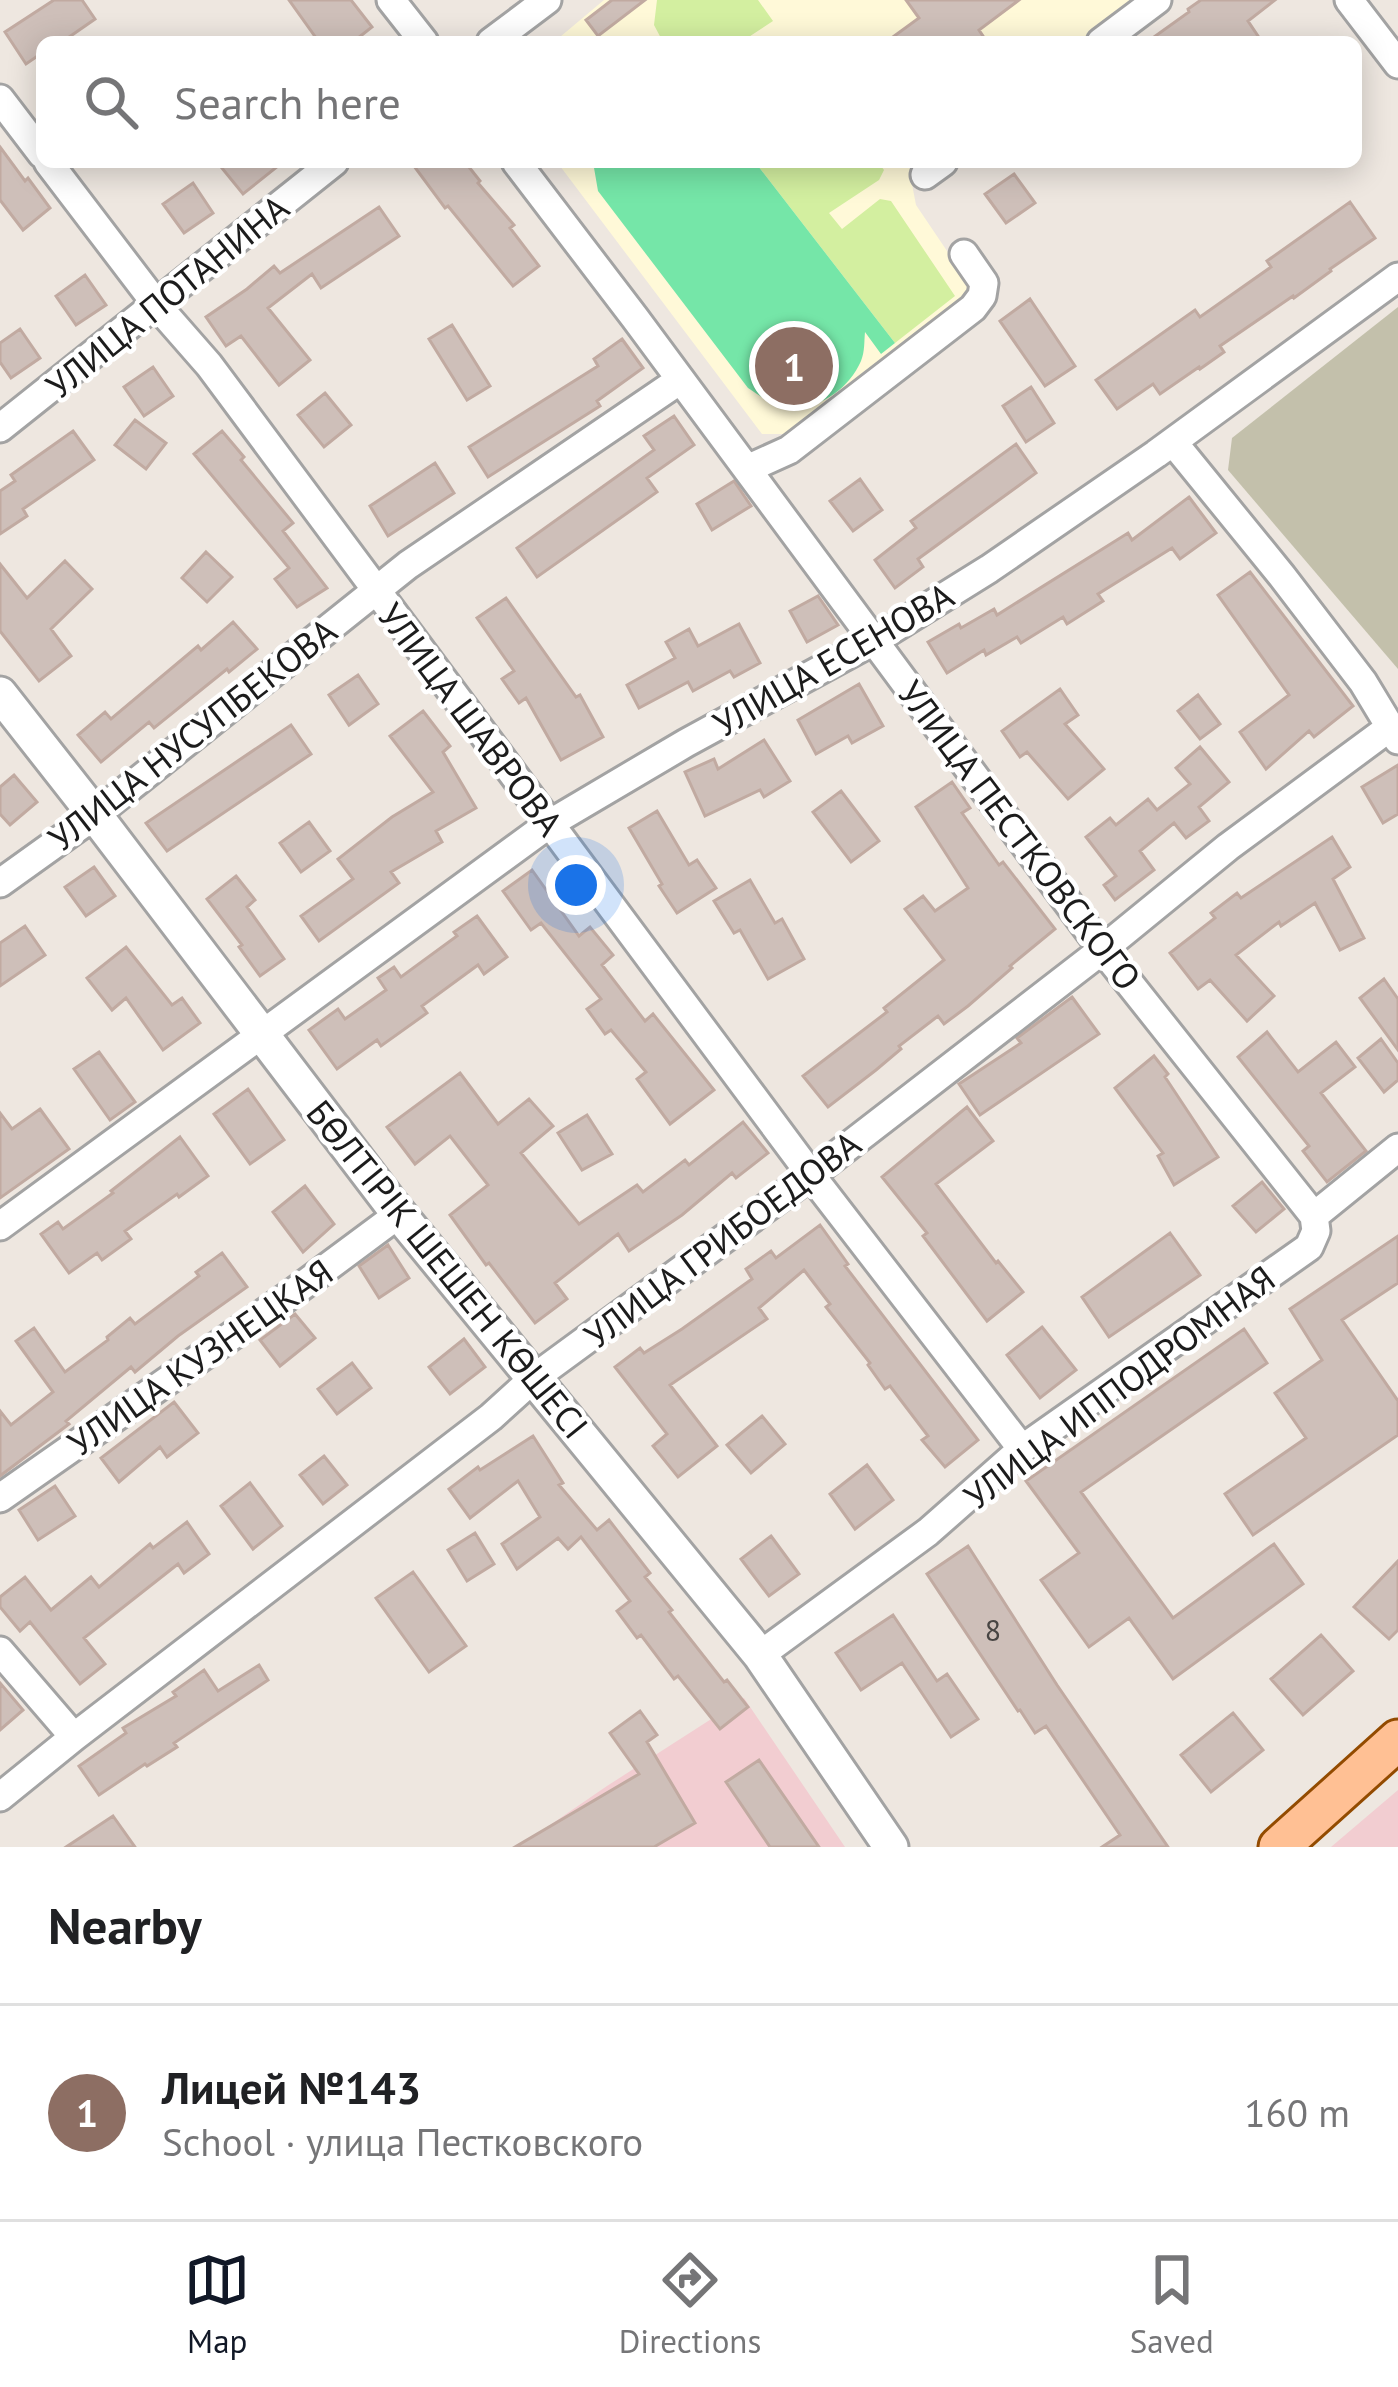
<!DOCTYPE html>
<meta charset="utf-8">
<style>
:root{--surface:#fff;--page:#f2f2f2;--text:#202124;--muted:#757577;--line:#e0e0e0;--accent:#111827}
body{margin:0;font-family:"PT Sans",sans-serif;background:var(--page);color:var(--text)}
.you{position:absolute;left:576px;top:885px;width:42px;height:42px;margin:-30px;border:9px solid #fff;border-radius:50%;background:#1a73e8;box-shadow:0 0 0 18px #1a73e833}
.badge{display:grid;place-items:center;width:78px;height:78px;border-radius:50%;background:var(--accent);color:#fff;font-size:39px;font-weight:700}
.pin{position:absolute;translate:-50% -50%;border:6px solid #fff;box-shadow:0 3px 12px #0006}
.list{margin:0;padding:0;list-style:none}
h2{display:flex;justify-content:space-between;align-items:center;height:156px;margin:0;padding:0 48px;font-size:51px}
h2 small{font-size:39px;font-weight:400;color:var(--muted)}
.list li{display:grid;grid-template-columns:78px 1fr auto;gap:36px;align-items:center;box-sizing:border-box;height:216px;padding:0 48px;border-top:3px solid var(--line)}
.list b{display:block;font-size:45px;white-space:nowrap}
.list p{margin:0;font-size:39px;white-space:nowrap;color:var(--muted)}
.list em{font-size:39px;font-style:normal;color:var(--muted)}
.icon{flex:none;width:66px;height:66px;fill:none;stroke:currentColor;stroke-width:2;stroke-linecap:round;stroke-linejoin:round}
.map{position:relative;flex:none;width:1398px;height:1847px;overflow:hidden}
.search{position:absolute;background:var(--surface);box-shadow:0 6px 30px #0003;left:36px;right:36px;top:36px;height:132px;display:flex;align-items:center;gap:30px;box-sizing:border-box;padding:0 42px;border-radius:18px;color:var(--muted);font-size:45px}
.sheet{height:372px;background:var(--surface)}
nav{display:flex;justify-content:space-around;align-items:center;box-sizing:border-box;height:168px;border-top:3px solid var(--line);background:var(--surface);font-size:33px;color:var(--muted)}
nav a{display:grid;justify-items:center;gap:6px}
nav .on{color:var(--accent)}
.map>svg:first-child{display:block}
.commercial{fill:#f2cdd1}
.education{fill:#fff9d8}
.construction{fill:#c3c0ab}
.grass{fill:#d3efa0}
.pitch{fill:#75e6a8}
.building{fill:#cebfb9;stroke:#c1aaa1;stroke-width:3}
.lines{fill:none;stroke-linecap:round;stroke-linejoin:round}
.minor-casing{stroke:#a3a3a3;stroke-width:33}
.tertiary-casing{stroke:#a3a3a3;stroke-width:39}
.primary-casing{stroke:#934b00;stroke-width:45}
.minor{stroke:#fff;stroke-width:27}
.tertiary{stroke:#fff;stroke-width:33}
.primary{stroke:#ffc094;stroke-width:39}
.labels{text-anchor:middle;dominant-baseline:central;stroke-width:9;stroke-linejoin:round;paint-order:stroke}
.number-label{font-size:30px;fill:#484543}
.street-label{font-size:36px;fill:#1c1c1c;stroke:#fff}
</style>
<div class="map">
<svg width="1398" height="1847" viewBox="0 0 1398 1847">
<rect width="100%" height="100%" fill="#eee7e0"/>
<path class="commercial" d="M744,1698L845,1847H518L607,1786Z
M1398,1790V1847H1331Z"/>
<path class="education" d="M604,0H1151L1094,42H554Z
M557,162H933L911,179L916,205L970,285L962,298L793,434H762Z"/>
<path class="construction" d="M1398,307V669L1228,470L1232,438Z"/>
<path class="grass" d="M657,0H758L773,21L741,42H663L654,25Z
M755,162H878L884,170L879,180L829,213L842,229L880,199L891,201L955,296L895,343Z"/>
<path class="pitch" d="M593,162H755L895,343L881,354L865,332C864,342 865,351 861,361C847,393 809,417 774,404C765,400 756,393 748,388L598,191Z"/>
<path class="building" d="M54,0H82L95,19L62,42H42V53L26,64L5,32Z
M289,0H351L372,27L353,42H319Z
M612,0H645L598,36L586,20Z
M906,0H1019L979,30L987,42H886L919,18Z
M1201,0H1275L1248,21L1262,42H1147L1189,12L1188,9Z
M0,147L25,181L28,178L50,208L23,230L0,200Z
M217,162H283L243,194Z
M411,162H465L480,181L478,183L514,225L510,228L539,266L513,286L448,206L445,208Z
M1014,174L1035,203L1006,223L985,194Z
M193,183L213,213L184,233L163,204Z
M1350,202L1375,238L1330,269L1331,271L1294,298L1293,296L1220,346L1224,352L1200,369L1199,367L1160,394L1153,384L1117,409L1096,380L1195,310L1200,317L1271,267L1267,261Z
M379,207L399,236L321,288L312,274L268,308L310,360L279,385L241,336L226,346L206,317L247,289L274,266L280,273Z
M85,275L106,305L76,325L56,296Z
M1030,299L1075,366L1045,386L1000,321Z
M452,325L490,386L467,400L429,339Z
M20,329L40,358L11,378L0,362V343Z
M622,339L643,368L597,401L600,406L488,477L469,447L598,366L594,359Z
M153,367L173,396L144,416L124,387Z
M1031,387L1054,423L1026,442L1003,406Z
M325,393L351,425L324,447L298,415Z
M674,416L694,445L647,478L657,492L537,577L517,548L654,450L644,436Z
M135,420L166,443L146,469L115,445Z
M73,431L94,460L23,509L27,516L0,534V491L15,481L11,475Z
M222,431L244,457L241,460L293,523L283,531L327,588L297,607L275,579L289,568L194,454Z
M1016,444L1036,473L918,559L923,567L895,588L875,560L916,528L911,521Z
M435,463L454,493L388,536L370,506Z
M860,479L882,510L853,531L830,501Z
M734,481L751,506L712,530L697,504Z
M1189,497L1216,533L1180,559L1172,548L1098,594L1103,601L1067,624L1063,617L1021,643L1017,637L986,655L984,650L947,673L928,642L959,624L961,628L994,609L997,615L1128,533L1132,540Z
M206,552L232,577L207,602L182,578Z
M65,561L92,589L51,629L71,656L39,681L0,631V564L27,598Z
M1250,572L1353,706L1314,737L1309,731L1266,769L1240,732L1289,695L1218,595Z
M818,596L838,625L807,642L790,611Z
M506,598L576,697L580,695L603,737L561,760L526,698L519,703L502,679L514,671L477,618Z
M233,622L257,649L229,672L227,669L154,728L149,722L101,762L78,735L105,712L111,719L198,646L201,650Z
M739,624L760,663L734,677L730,671L693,691L688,682L639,708L627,685L675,658L666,642L689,629L698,646Z
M358,675L378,704L349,725L329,695Z
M859,684L883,726L852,743L848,736L816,754L798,720Z
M1060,689L1078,715L1065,724L1104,769L1068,799L1027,752L1020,757L1002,731Z
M1198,695L1220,724L1200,739L1178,711Z
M423,711L450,746L443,752L476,808L436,831L442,842L391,872L399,883L319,941L301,916L353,879L338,859L392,817L433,792L390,736Z
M291,725L311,754L167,851L146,823Z
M764,740L790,781L764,797L760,790L705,816L685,772L714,759L718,769Z
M1200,747L1229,782L1199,807L1209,821L1186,838L1174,823L1140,851L1154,870L1115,900L1104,885L1116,876L1086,837L1110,818L1116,825L1148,799L1157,810L1190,784L1176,768Z
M1398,765V814L1383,823L1362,787Z
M14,775L37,802L10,825L0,814V787Z
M952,782L970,808L962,813L999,865L1003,862L1055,929L1010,966L1012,968L968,1006L944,1024L938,1016L899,1046L901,1049L876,1070L828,1107L803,1076L887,1012L884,1008L944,960L905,909L923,896L935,911L968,888L916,807Z
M841,791L879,841L851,862L813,812Z
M657,811L689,865L697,860L716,888L677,913L659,886L662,884L629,828Z
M309,822L330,851L301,872L280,843Z
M1332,837L1350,867L1333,879L1364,938L1340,950L1315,903L1281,926L1279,922L1236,955L1274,996L1247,1021L1210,980L1198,989L1170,953L1215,918L1211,913L1237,893L1241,898Z
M94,867L115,896L86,916L65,887Z
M532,870L579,936L590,927L613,955L602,965L645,1021L653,1014L714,1090L670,1124L637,1079L646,1072L611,1030L605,1034L587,1009L601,999L541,923L531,930L503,891Z
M236,876L255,900L247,907L284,959L260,976L239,947L242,945L207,899Z
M750,880L775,923L782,919L804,959L768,979L740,930L734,933L714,901Z
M477,916L507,957L484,974L478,965L422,1006L427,1013L381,1046L377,1040L337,1069L309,1030L338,1009L345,1019L386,990L378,978L394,967L401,977L457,936L454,932Z
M25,926L45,955L0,986V943Z
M126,947L172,1005L182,998L200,1023L163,1050L126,998L112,1010L87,978Z
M1384,979L1398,999V1050L1360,998Z
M1072,997L1099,1034L980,1115L959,1084L1021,1043L1017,1038Z
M1267,1032L1298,1072L1336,1042L1355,1067L1321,1093L1366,1151L1327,1182L1303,1151L1309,1146L1238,1057Z
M1381,1039L1398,1063V1080L1384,1092L1358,1058Z
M99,1052L135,1102L110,1120L74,1069Z
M1154,1056L1168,1074L1165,1077L1218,1157L1174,1185L1158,1156L1163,1153L1115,1088Z
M460,1073L498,1124L529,1099L553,1126L521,1153L579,1224L637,1185L643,1192L685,1160L689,1165L743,1122L768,1153L736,1178L732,1173L682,1215L629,1251L618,1234L555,1283L567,1299L535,1323L489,1263L486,1265L450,1215L488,1185L450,1136L415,1164L387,1127Z
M248,1089L284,1140L250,1164L214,1114Z
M967,1107L993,1141L936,1184L996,1263L998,1261L1023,1292L987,1321L923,1236L927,1233L882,1177Z
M40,1109L69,1149L0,1198V1113L12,1129Z
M587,1115L612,1154L582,1170L558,1133Z
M180,1137L208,1176L179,1197L177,1194L125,1231L131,1239L102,1260L97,1253L69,1273L41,1234L58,1222L63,1229L113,1193L111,1191Z
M1262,1182L1284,1209L1256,1232L1233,1206Z
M305,1186L334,1224L303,1252L273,1212Z
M820,1225L848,1264L845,1266L978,1440L945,1467L922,1440L928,1436L890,1386L885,1389L868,1365L870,1363L826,1307L830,1304L804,1270L759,1308L767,1319L670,1385L717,1446L678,1477L653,1446L667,1434L615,1367L640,1348L644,1353L682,1329L752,1279L746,1269L771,1251L776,1258Z
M1170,1233L1200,1275L1109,1337L1082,1297Z
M1398,1236V1283L1342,1320L1398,1401V1435L1253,1535L1225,1494L1306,1438L1275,1393L1322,1360L1290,1309Z
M388,1245L409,1278L379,1298L359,1266Z
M222,1253L247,1287L178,1336L135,1372L131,1367L66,1421L69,1424L0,1476V1411L11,1425L53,1392L16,1341L34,1328L65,1372L108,1340L107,1337L130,1318L135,1324L199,1276L196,1272Z
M295,1314L315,1338L280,1366L260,1340Z
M1042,1327L1076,1370L1040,1398L1007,1355Z
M1244,1329L1267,1363L1081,1492L1173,1618L1274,1544L1303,1584L1173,1679L1129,1618L1089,1647L1041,1580L1079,1553L1026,1481Z
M464,1339L485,1367L450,1394L429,1367Z
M352,1363L371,1388L337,1414L318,1389Z
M174,1402L198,1433L167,1457L160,1447L119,1482L101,1458Z
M762,1416L785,1444L751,1473L727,1445Z
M533,1436L563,1483L559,1485L597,1530L609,1520L650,1573L645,1577L672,1610L669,1612L724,1682L727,1680L748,1707L720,1729L678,1676L674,1679L641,1635L637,1638L617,1611L630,1601L581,1537L568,1549L558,1538L517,1569L502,1544L540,1517L518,1481L470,1518L449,1489L478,1467L480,1470Z
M324,1456L347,1485L323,1504L300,1475Z
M867,1465L893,1500L855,1529L830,1494Z
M250,1483L282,1526L253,1549L221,1506Z
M55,1486L75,1516L38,1540L19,1510Z
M187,1522L209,1554L184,1573L178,1564L84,1638L105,1664L80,1684L30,1622L20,1631L0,1607V1597L25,1577L51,1610L91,1577L99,1587L150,1544L153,1548Z
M475,1533L494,1564L467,1581L448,1550Z
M771,1536L799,1574L769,1596L741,1559Z
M968,1546L1057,1685L1168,1847H1102L1120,1835L1046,1726L1035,1733L1020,1710L1018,1711L927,1574Z
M1398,1561V1630L1389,1639L1354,1607Z
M413,1572L466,1646L429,1672L376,1598Z
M893,1615L937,1681L947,1674L978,1719L951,1737L902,1663L861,1690L836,1653Z
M1321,1635L1353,1671L1303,1715L1271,1679Z
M259,1665L268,1680L174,1743L177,1747L147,1766L145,1764L99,1795L79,1766L126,1733L123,1728L176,1696L173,1692L204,1670L218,1691Z
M0,1683L23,1710L0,1730Z
M640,1711L657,1735L647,1742L695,1823L654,1847H515L639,1774L610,1733Z
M1233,1713L1263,1750L1211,1792L1181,1755Z
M759,1760L819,1847H770L726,1782Z
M113,1816L135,1847H66Z"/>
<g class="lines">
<g class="minor-casing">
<path id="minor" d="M391,0L424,42
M1349,0L1398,64
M491,42L547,0
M1101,42L1157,0
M0,99L42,154
M48,162L160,309L209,365L817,1183L1022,1449
M516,162L635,318L1103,950L1314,1216
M925,175L943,162
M0,428L334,162
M1173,442L1282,576L1363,682L1398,740
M747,469L789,450L973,308L982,296L984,283L964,254
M0,883L95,815L408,565L680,380
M0,1226L549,824L686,743L875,640L989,569L1156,454L1398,277
M0,1498L290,1295L399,1214
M0,1651L74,1737
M760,1655L928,1532L1022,1449L1309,1247L1316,1231L1314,1216L1398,1148
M0,1797L74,1737L491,1417L534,1378L811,1175L1097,954L1228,847L1389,728"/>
</g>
<g class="tertiary-casing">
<path id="tertiary" d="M0,694L95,815L391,1204L760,1655L891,1847"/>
</g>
<g class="primary-casing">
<path id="primary" d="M1279,1847L1398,1740"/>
</g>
<use href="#minor" class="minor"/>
<use href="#tertiary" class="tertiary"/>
<use href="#primary" class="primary"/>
</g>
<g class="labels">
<g class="number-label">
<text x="993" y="1629">8</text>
</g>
<g class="street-label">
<text transform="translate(167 296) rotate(-39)">УЛИЦА ПОТАНИНА</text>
<text transform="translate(833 659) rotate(-30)">УЛИЦА ЕСЕНОВА</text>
<text transform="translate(471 719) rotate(53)">УЛИЦА ШАВРОВА</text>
<text transform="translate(192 734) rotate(-38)">УЛИЦА НУСУПБЕКОВА</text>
<text transform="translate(1020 835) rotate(53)">УЛИЦА ПЕСТКОВСКОГО</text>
<text transform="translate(722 1239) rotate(-37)">УЛИЦА ГРИБОЕДОВА</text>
<text transform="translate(448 1269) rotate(51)">БӨЛТІРІК ШЕШЕН КӨШЕСІ</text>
<text transform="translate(200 1357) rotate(-35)">УЛИЦА КУЗНЕЦКАЯ</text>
<text transform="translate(1119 1387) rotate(-37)">УЛИЦА ИППОДРОМНАЯ</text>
</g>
</g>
</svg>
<div class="you"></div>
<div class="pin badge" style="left:794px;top:366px;background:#8d6e63">1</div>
<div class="search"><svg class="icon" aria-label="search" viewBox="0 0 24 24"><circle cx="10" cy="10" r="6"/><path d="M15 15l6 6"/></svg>Search here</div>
</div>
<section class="sheet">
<h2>Nearby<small></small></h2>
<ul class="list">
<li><span class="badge" style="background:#8d6e63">1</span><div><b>Лицей №143</b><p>School · улица Пестковского</p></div><em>160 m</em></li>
</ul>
</section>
<nav>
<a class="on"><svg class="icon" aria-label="map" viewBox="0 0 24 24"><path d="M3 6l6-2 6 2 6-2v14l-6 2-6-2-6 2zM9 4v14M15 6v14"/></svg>Map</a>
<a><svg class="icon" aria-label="directions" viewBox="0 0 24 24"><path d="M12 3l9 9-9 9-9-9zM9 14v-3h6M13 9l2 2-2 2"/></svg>Directions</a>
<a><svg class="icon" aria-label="saved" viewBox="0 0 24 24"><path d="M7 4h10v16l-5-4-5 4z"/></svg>Saved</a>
</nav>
